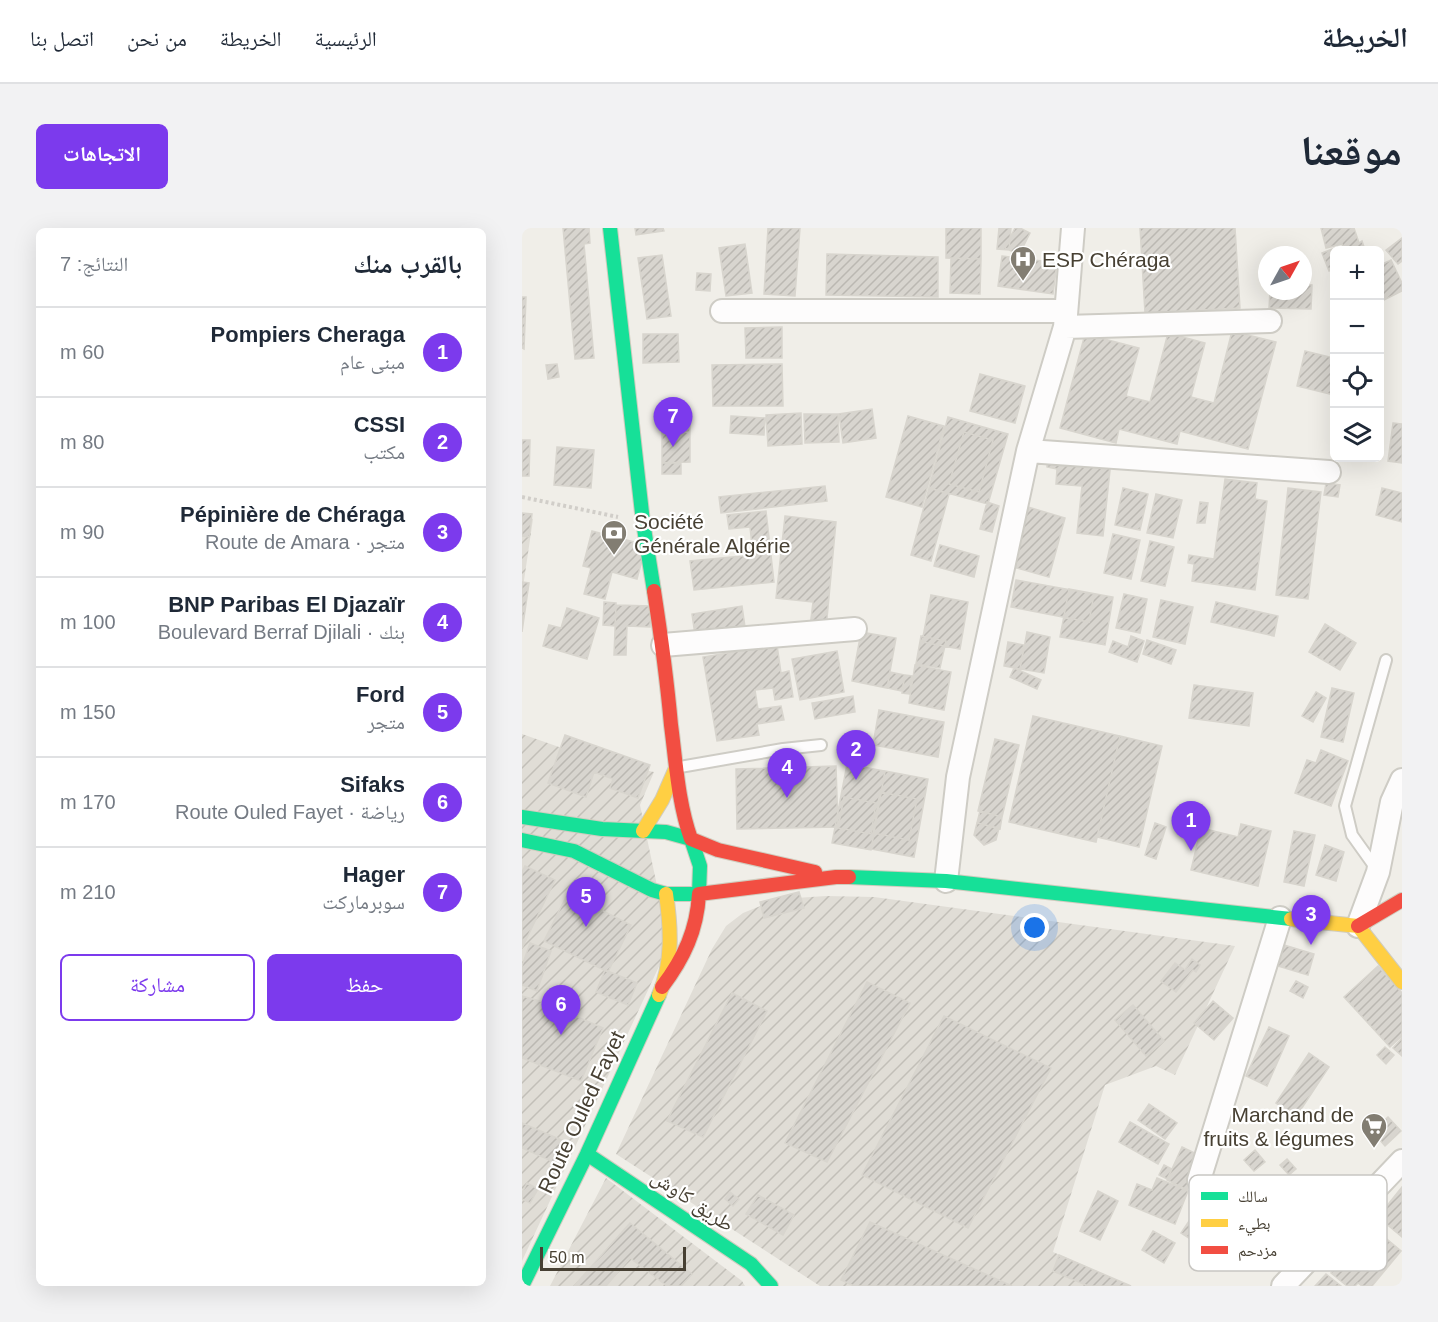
<!DOCTYPE html>
<html lang="ar">
<meta charset="utf-8">
<style>
:root{--surface:#fff;--page:#f2f2f3;--text:#1f2937;--muted:#747a83;--line:#e0e1e3;--accent:#7c3aed}
body{margin:0;font-family:Helvetica,"Noto Naskh Arabic",sans-serif;background:var(--page);color:var(--text);direction:rtl}
.controls{position:absolute;right:18px;top:18px;display:grid;overflow:hidden;border-radius:9px;box-shadow:0 6px 24px #0002}
.controls button{width:54px;height:54px;display:grid;place-items:center;padding:0;border:0;border-bottom:2px solid var(--line);background:var(--surface);color:var(--text);font:30px sans-serif}
.compass{position:absolute;left:736px;top:18px;width:54px;height:54px;border-radius:50%;background:var(--surface);box-shadow:0 6px 24px #0002;rotate:50deg}
.scale{position:absolute;left:18px;bottom:15px;width:146px;box-sizing:border-box;padding-left:6px;border:3px solid #474033;border-top:0;font-size:16px;line-height:21px;white-space:nowrap;color:#474033;-webkit-text-stroke:4px #fff;paint-order:stroke}
.you{position:absolute;left:513px;top:700px;width:21px;height:21px;margin:-15px;border:4px solid #fff;border-radius:50%;background:#1a73e8;box-shadow:0 0 0 9px #1a73e833}
.badge{display:grid;place-items:center;width:39px;height:39px;border-radius:50%;background:var(--accent);color:#fff;font-size:20px;font-weight:700}
.pin{position:absolute;translate:-50% -50px;filter:drop-shadow(0 2px 3px #0008)}
.pin::after{content:'';position:absolute;top:32px;width:21px;height:18px;background:inherit;clip-path:polygon(0 0,100% 0,50% 100%)}
.list{margin:0;padding:0;list-style:none}
h2{display:flex;justify-content:space-between;align-items:center;height:78px;margin:0;padding:0 24px;font-size:26px}
h2 small{font-size:20px;font-weight:400;color:var(--muted)}
.list li{display:grid;grid-template-columns:39px 1fr auto;gap:18px;align-items:center;box-sizing:border-box;height:90px;padding:0 24px;border-top:2px solid var(--line)}
.list b{display:block;font-size:22px;white-space:nowrap}
.list p{margin:0;font-size:20px;white-space:nowrap;color:var(--muted)}
.list em{font-size:20px;font-style:normal;color:var(--muted)}
.actions{display:flex;gap:12px;padding:18px 24px}
.actions a{flex:1;padding:14px 0;border:2px solid var(--accent);border-radius:9px;text-align:center;font-size:21px;color:var(--accent)}
.actions .main{background:var(--accent);color:#fff}
.icon{flex:none;width:33px;height:33px;fill:none;stroke:currentColor;stroke-width:2;stroke-linecap:round;stroke-linejoin:round}
.map{position:relative;flex:none;width:880px;height:1058px;overflow:hidden;direction:ltr;border-radius:9px}
header{display:flex;align-items:center;gap:36px;box-sizing:border-box;height:84px;padding:0 30px;background:var(--surface);border-bottom:2px solid var(--line)}
header strong{font-size:28px}
nav{display:flex;gap:33px;margin-inline-start:auto;font-size:21px}
.intro{display:flex;align-items:center;justify-content:space-between;box-sizing:border-box;height:144px;padding:0 36px}
h1{margin:0;font-size:42px}
.button{padding:15px 27px;border-radius:9px;background:var(--accent);color:#fff;font-size:21px;font-weight:700}
main{display:flex;gap:36px;padding:0 36px}
aside{flex:1;background:var(--surface);border-radius:9px;box-shadow:0 6px 24px #0002}
.map>svg:first-child{display:block}
.industrial{fill:url(#industrial-furrows)}
.building{fill:url(#building-hatch);stroke:#d8d5ce;stroke-width:1.5}
.lines{fill:none;stroke-linecap:round;stroke-linejoin:round}
.lane-casing{stroke:#ceccc5;stroke-width:14}
.street-casing{stroke:#ceccc5;stroke-width:26}
.fast-casing{stroke:#d0ccbe;stroke-width:16}
.slow-casing{stroke:#d0ccbe;stroke-width:16}
.jam-casing{stroke:#d0ccbe;stroke-width:16}
.path{stroke:#d1cec9;stroke-width:4;stroke-dasharray:3 3;stroke-linecap:butt}
.lane{stroke:#fdfcfc;stroke-width:10}
.street{stroke:#fdfcfc;stroke-width:22}
.fast{stroke:#16e098;stroke-width:14}
.slow{stroke:#ffcf43;stroke-width:14}
.jam{stroke:#f24e42;stroke-width:14}
.labels{text-anchor:middle;dominant-baseline:central;stroke-width:4.5;stroke-linejoin:round;paint-order:stroke}
.poi-label{font-size:21px;fill:#474033;stroke:#fff;text-anchor:start}
.street-label{font-size:21px;fill:#474033;stroke:#fff}
.key{fill:#fff;stroke:#c8c6c2;stroke-width:1.5}
.key-label{font-size:16px;fill:#474033}
</style>
<header>
<strong>الخريطة</strong>
<nav><a>الرئيسية</a><a>الخريطة</a><a>من نحن</a><a>اتصل بنا</a></nav>
</header>
<div class="intro"><h1>موقعنا</h1><a class="button">الاتجاهات</a></div>
<main>
<div class="map">
<svg width="880" height="1058" viewBox="0 0 880 1058">
<defs>
<pattern id="industrial-furrows" width="10" height="10" patternUnits="userSpaceOnUse" patternTransform="scale(1.5)"><rect width="10" height="10" fill="#e0ddd6"/><path d="M-1 1l2-2M0 10L10 0M9 11l2-2" fill="none" stroke="#c2bfb8"/></pattern>
<pattern id="building-hatch" width="6" height="6" patternUnits="userSpaceOnUse" patternTransform="scale(1.5)"><rect width="6" height="6" fill="#d8d5cf"/><path d="M-1 1l2-2M0 6l6-6M5 7l2-2" fill="none" stroke="#bbb8b2"/></pattern>
</defs>
<rect width="100%" height="100%" fill="#f0eee8"/>
<path class="industrial" d="M0,288L11,291L0,366Z
M0,506L74,532L132,544L118,577L142,691L140,732L0,1033Z
M304,668L352,669L713,718L653,847L634,838L583,857L531,1024L609,1058H298L94,926L190,721L204,698L221,685L241,677L274,670Z
M84,950L220,1053L223,1058H28Z"/>
<path class="building" d="M41,0H67L68,15L62,16L72,130L53,131Z
M113,0H141L142,3L114,7Z
M246,0H278L273,68L242,66Z
M424,0H459V31L424,30Z
M477,0H489L487,22L475,21Z
M493,0H498L508,5L497,27L483,20Z
M618,0H713L718,80L623,85Z
M799,0H832L837,15L840,13L843,22H822L820,16L804,20Z
M880,10V33L876,36L864,22Z
M223,16L230,65L204,68L197,20Z
M816,19L817,22H812V41L807,43L800,25Z
M305,26L416,29V69L304,67Z
M140,27L149,88L125,91L116,30Z
M480,28L535,35L531,66L476,58Z
M429,30L459,31L458,66L428,65Z
M869,32L880,55V63L858,74V37Z
M781,39H786L787,55H781Z
M175,45L189,46L188,63L174,62Z
M781,56L790,57L789,81L747,80L748,63H781Z
M0,69H4L2,121L0,120Z
M260,99V130H224L223,100Z
M710,103L754,114L726,221L658,203L655,216L597,201L594,215L538,200L563,106L617,120L604,168L628,174L646,105L683,115L669,169L692,175Z
M121,106H156L157,134L121,135Z
M783,123L812,130V167L775,158Z
M35,136L37,149L26,151L24,137Z
M260,136L261,178H191L190,137Z
M458,146L503,158L493,195L448,183Z
M350,181L354,210L321,215L317,186Z
M139,185H168V204L140,205Z
M279,185L280,216L246,218L244,187Z
M282,186H316L317,214L283,215Z
M209,188L243,190L242,207L208,205Z
M386,188L422,198L400,279L364,269Z
M426,189L486,206L466,276L407,260Z
M871,195L880,196V235L866,233Z
M168,204V234L140,235V205Z
M442,204L471,212L457,264L427,256Z
M0,212H8L7,248H0Z
M35,219L72,222L69,260L32,257Z
M526,226L589,233L581,308L555,305L560,258L534,256L535,241L525,239Z
M140,235H159V246H140Z
M703,251L735,255L733,271L745,273L733,362L670,353L672,336L666,335L667,327L692,331Z
M804,255L818,257L816,269L802,267Z
M303,258L305,273L199,285L197,269Z
M407,260L427,266L409,333L389,327Z
M601,260L626,266L618,302L593,297Z
M766,260L799,264L786,371L754,367Z
M860,260L880,265V294L854,287Z
M634,266L660,272L651,310L625,305Z
M465,274L477,278L470,304L458,301Z
M678,274L686,275L683,295H675Z
M506,279L543,290L527,349L491,339Z
M244,283L252,354L172,362L168,333L231,327L228,299L207,301L205,287Z
M0,285L10,286L7,309L0,308Z
M263,288L314,294L304,401L288,399L291,374L254,370Z
M70,303L124,317L115,351L90,344L83,371L62,366L69,340L61,338Z
M591,306L618,312L609,351L582,345Z
M628,313L652,319L643,358L619,353Z
M418,317L457,328L452,349L412,338Z
M494,352L572,366L567,394L489,379Z
M0,354L7,355L0,404Z
M547,361L591,369L583,417L538,409Z
M602,366L625,371L618,405L594,400Z
M409,367L446,374L438,421L400,414Z
M639,372L671,379L663,416L631,409Z
M82,374L94,375L93,398L81,397Z
M694,374L756,388L752,408L689,394Z
M94,377L129,378L128,399L105,398L104,427H92Z
M220,378L223,399L173,407L170,386Z
M45,380L77,390L65,431L21,418L27,397L39,400Z
M803,396L834,415L818,442L787,424Z
M339,404L374,410L365,460L330,453Z
M505,404L528,409L522,445L498,441Z
M399,408L424,413L418,440L394,436Z
M609,408L622,413L615,434L587,424L591,413L606,419Z
M625,412L654,422L649,436L621,426Z
M486,414L502,417L498,441L482,438Z
M255,417L259,445L267,443L271,469L253,472L251,460L233,462L236,481L259,478L262,492L235,496L237,507L195,513L181,429Z
M315,423L322,464L278,472L270,431Z
M393,437L429,444L422,482L387,475Z
M492,440L519,452L515,461L488,449Z
M368,444L383,447L380,463L365,460Z
M383,447L390,448L387,466L380,465Z
M672,457L731,465L727,498L667,490Z
M810,460L832,465L821,514L799,509Z
M794,464L804,470L791,494L780,488Z
M331,468L333,484L293,491L290,475Z
M357,482L422,494L416,529L351,517Z
M511,488L598,508L574,614L487,594Z
M43,507L128,537L116,570L88,560L91,551L72,544L64,569L26,555Z
M598,508L640,518L617,619L575,609Z
M473,511L497,517L480,589L456,583Z
M799,522L826,533L809,578L773,565L785,532L794,535Z
M325,536L363,543L349,622L310,615Z
M314,538L316,599L215,601L214,541Z
M363,543L406,551L392,629L349,621Z
M358,564L395,571L387,612L351,605Z
M322,569L354,575L349,606L316,600Z
M458,583L480,589L478,601L455,595Z
M455,595L477,600L474,612L462,617L452,607Z
M633,595L644,599L634,631L623,627Z
M719,596L749,603L736,658L669,642L679,600L716,609Z
M772,603L793,607L782,658L762,654Z
M803,617L822,624L814,653L794,647Z
M3,638L33,652L0,720V644Z
M277,664L282,680L242,690L238,674Z
M46,665L109,697L86,744L22,713Z
M8,715L29,723L15,763L0,757V738Z
M762,717L792,726L786,747L756,738Z
M670,731L678,737L674,744L671,742L654,764L639,753L653,735L663,742Z
M856,738L880,765V808L868,819L822,769Z
M83,742L115,755L106,777L74,764Z
M774,753L786,759L781,770L768,763Z
M345,754L388,775L305,934L263,915Z
M210,765L245,783L181,909L145,893Z
M0,768L21,774L81,800L59,853L0,830Z
M691,773L711,790L692,812L672,795Z
M611,777L642,813L624,828L593,792Z
M422,788L529,840L446,1000L340,947Z
M747,799L767,808L745,858L724,848Z
M880,810V828L871,820Z
M863,819L872,827L864,836L855,827Z
M787,825L807,839L774,889L754,875Z
M627,876L655,895L643,911L616,892Z
M866,889L879,903L863,918L850,903Z
M608,894L647,916L636,936L597,914Z
M0,895L44,914L34,935L0,920Z
M660,919L681,929L665,962L645,952Z
M733,922L743,934L732,943L722,932Z
M765,931L774,941L767,947L758,937Z
M642,937L650,941L645,951L637,947Z
M689,946L708,952L702,972L683,966Z
M635,950L666,963L653,996L607,977L615,956L630,962Z
M5,955L16,961L8,975L0,971V965Z
M880,959V1009L856,989Z
M576,963L596,973L578,1012L558,1003Z
M208,964L217,971L211,978L203,971Z
M236,967L272,987L261,1007L224,986Z
M669,990L686,1000L676,1016L659,1005Z
M348,994L490,1058H332L319,1052Z
M108,995L170,1046L159,1058H145L108,1030L84,1058H52Z
M848,997L879,1023L850,1058H840L836,1055L833,1058H825L809,1045Z
M631,1003L653,1015L642,1035L620,1022Z
M537,1027L609,1058H566L531,1043Z
M804,1046L819,1058H793Z"/>
<g class="lines">
<g class="lane-casing">
<path id="lane" d="M158,539L261,521L299,517
M855,642L830,607L823,578L864,432"/>
</g>
<g class="street-casing">
<path id="street" d="M200,83H544
M543,99L748,93
M506,223L807,244
M141,417L333,401
M424,653L436,549L506,223L543,99L551,0
M836,698L856,644L870,574L880,552
M677,952L758,690
M761,1058L880,933"/>
</g>
<g class="fast-casing">
<path id="fast" d="M88,0L121,294L132,363
M0,589L80,601L144,604L169,611L178,638L177,666H144L130,662L52,623L0,612
M327,649L424,653L769,691
M65,926L229,1036L249,1058
M0,1058L65,926L137,767"/>
</g>
<g class="slow-casing">
<path id="slow" d="M121,603L140,572L154,540
M769,691L836,698L880,754
M137,767C151,735 149,700 144,666"/>
</g>
<g class="jam-casing">
<path id="jam" d="M132,363C139,408 145,452 149,497C154,535 156,574 169,611L196,622L293,644
M836,698L880,672
M140,759C162,730 175,702 177,666L314,649H327"/>
</g>
<path class="path" d="M0,269L96,289"/>
<use href="#lane" class="lane"/>
<use href="#street" class="street"/>
<use href="#fast" class="fast"/>
<use href="#slow" class="slow"/>
<use href="#jam" class="jam"/>
</g>
<defs>
<g id="hospital-pin" transform="scale(1.35)"><path d="M0 17L-7.5 6A9.5 9.5 0 1 1 7.5 6Z" fill="#827d72" stroke="#fff"/><path d="M-5-5h3v3.5h4V-5h3V5h-3V1.5h-4V5h-3Z" fill="#fff"/></g>
<g id="bank-pin" transform="scale(1.35)"><path d="M0 17L-7.5 6A9.5 9.5 0 1 1 7.5 6Z" fill="#827d72" stroke="#fff"/><path d="M-6-4H6V4H-6ZM0-2.3a2.3 2.3 0 1 0 0 4.6a2.3 2.3 0 1 0 0-4.6Z" fill="#fff"/></g>
<g id="supermarket-pin" transform="scale(1.35)"><path d="M0 17L-7.5 6A9.5 9.5 0 1 1 7.5 6Z" fill="#827d72" stroke="#fff"/><path d="M-6-5.5h2.5l.6 2H6L4.5 2H-2.5L-4.4-4H-6ZM-1.5 3.2a1.3 1.3 0 1 0 .1 0ZM3 3.2a1.3 1.3 0 1 0 .1 0Z" fill="#fff"/></g>
</defs>
<g fill-rule="evenodd">
<use href="#hospital-pin" x="501" y="31"/>
<use href="#bank-pin" x="92" y="305"/>
<use href="#supermarket-pin" x="852" y="898"/>
</g>
<g class="labels">
<g class="poi-label">
<text x="520" y="31">ESP Chéraga</text>
<text x="112" y="293">Société<tspan x="112" dy="24">Générale Algérie</tspan></text>
<text x="832" y="886" text-anchor="end">Marchand de<tspan x="832" dy="24">fruits &amp; légumes</tspan></text>
</g>
<g class="street-label">
<text transform="translate(59 884) rotate(-65)">Route Ouled Fayet</text>
<text transform="translate(171 972) rotate(34)">طريق كاوش</text>
</g>
</g>
<rect x="667" y="947" width="198" height="96" rx="9" class="key"/>
<rect x="679" y="964" width="27" height="8" fill="#16e098"/>
<rect x="679" y="991" width="27" height="8" fill="#ffcf43"/>
<rect x="679" y="1018" width="27" height="8" fill="#f24e42"/>
<g class="key-label">
<text x="716" y="974">سالك</text>
<text x="716" y="1001">بطيء</text>
<text x="716" y="1028">مزدحم</text>
</g>
</svg>
<div class="controls">
<button>+</button>
<button>−</button>
<button><svg class="icon" aria-label="locate" viewBox="0 0 24 24"><circle cx="12" cy="12" r="6"/><path d="M12 2v4M12 18v4M2 12h4M18 12h4"/></svg></button>
<button><svg class="icon" aria-label="layers" viewBox="0 0 24 24"><path d="M12 4l9 5-9 5-9-5zM3 14l9 5 9-5"/></svg></button>
</div>
<svg class="compass" viewBox="-18 -18 36 36"><path d="M0-13l5 13h-10z" fill="#e53935"/><path d="M0 13l5-13h-10z" fill="#747a83"/></svg>
<div class="scale">50 m</div>
<div class="you"></div>
<div class="pin badge" style="left:669px;top:623px">1</div>
<div class="pin badge" style="left:334px;top:552px">2</div>
<div class="pin badge" style="left:789px;top:717px">3</div>
<div class="pin badge" style="left:265px;top:570px">4</div>
<div class="pin badge" style="left:64px;top:699px">5</div>
<div class="pin badge" style="left:39px;top:807px">6</div>
<div class="pin badge" style="left:151px;top:219px">7</div>
</div>
<aside>
<h2>بالقرب منك<small>النتائج: 7</small></h2>
<ul class="list">
<li><span class="badge">1</span><div><b>Pompiers Cheraga</b><p>مبنى عام</p></div><em>60 m</em></li>
<li><span class="badge">2</span><div><b>CSSI</b><p>مكتب</p></div><em>80 m</em></li>
<li><span class="badge">3</span><div><b>Pépinière de Chéraga</b><p>متجر · Route de Amara</p></div><em>90 m</em></li>
<li><span class="badge">4</span><div><b>BNP Paribas El Djazaïr</b><p>بنك · Boulevard Berraf Djilali</p></div><em>100 m</em></li>
<li><span class="badge">5</span><div><b>Ford</b><p>متجر</p></div><em>150 m</em></li>
<li><span class="badge">6</span><div><b>Sifaks</b><p>رياضة · Route Ouled Fayet</p></div><em>170 m</em></li>
<li><span class="badge">7</span><div><b>Hager</b><p>سوبرماركت</p></div><em>210 m</em></li>
</ul>
<div class="actions"><a class="main">حفظ</a><a>مشاركة</a></div>
</aside>
</main>
